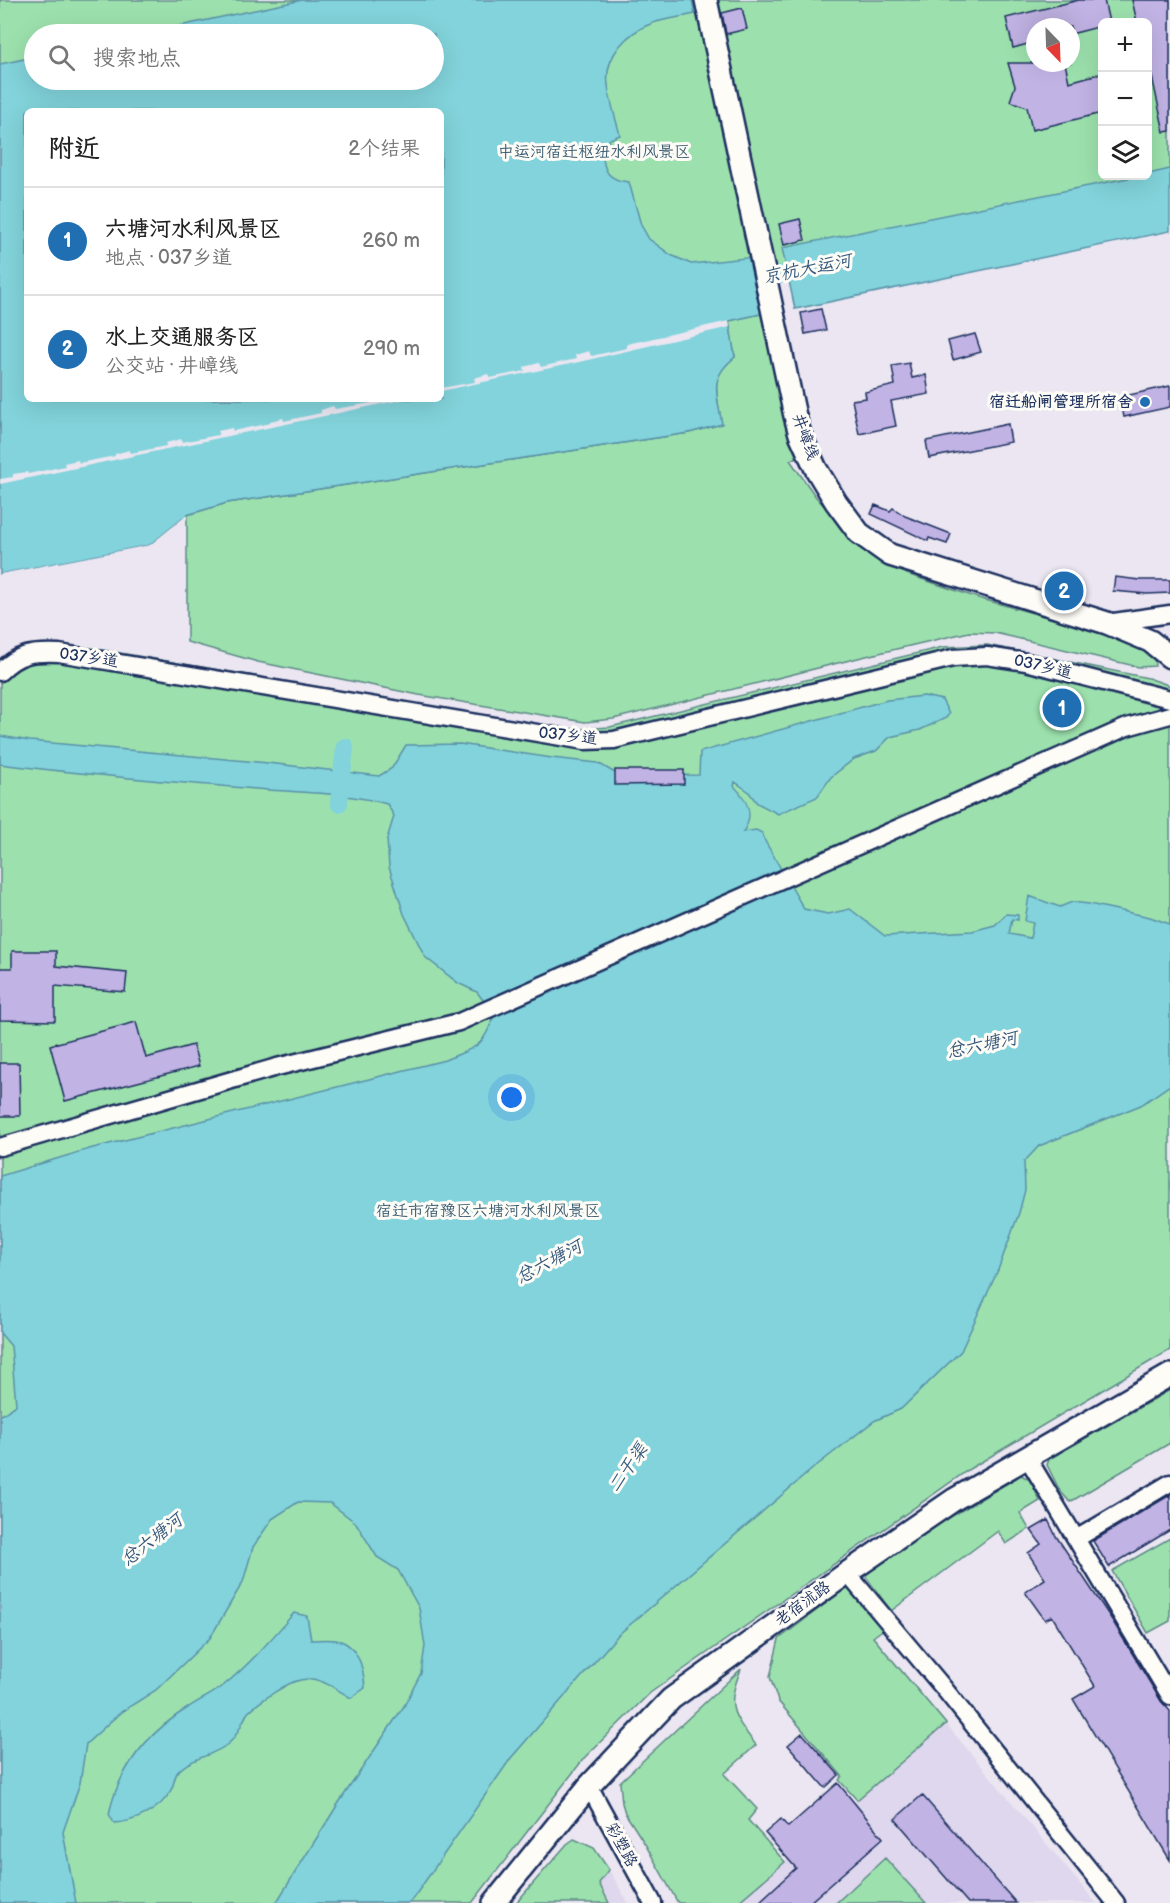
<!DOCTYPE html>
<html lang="zh">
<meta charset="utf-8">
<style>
:root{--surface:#fff;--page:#f6f6f6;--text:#222;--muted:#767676;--line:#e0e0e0;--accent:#1f6fb2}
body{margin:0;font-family:"Balsamiq Sans","LXGW WenKai TC",sans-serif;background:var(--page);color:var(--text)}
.controls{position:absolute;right:18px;top:18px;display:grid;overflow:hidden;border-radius:9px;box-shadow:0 6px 24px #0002}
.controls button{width:54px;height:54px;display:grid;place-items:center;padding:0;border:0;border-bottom:2px solid var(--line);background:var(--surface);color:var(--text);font:30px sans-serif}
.compass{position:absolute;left:1026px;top:18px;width:54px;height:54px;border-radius:50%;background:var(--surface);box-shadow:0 6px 24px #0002;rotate:157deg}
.you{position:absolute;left:512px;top:1098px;width:21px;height:21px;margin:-15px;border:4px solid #fff;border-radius:50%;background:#1a73e8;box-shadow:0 0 0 9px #1a73e833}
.badge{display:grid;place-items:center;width:39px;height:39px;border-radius:50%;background:var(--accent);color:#fff;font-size:20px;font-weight:700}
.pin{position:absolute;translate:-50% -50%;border:3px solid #fff;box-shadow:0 2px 6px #0006}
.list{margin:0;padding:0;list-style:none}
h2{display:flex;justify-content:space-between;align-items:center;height:78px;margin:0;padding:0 24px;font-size:26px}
h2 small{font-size:20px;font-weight:400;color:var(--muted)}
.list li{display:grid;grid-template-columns:39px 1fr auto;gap:18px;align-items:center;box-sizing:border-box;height:108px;padding:0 24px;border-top:2px solid var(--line)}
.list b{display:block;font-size:22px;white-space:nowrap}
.list p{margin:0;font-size:20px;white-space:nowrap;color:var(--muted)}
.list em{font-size:20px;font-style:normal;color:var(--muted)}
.icon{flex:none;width:33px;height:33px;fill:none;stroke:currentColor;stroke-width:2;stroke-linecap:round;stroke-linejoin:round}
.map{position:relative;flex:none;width:1170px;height:1903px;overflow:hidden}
.search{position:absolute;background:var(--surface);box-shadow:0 6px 24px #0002;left:24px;top:24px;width:420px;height:66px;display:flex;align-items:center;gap:15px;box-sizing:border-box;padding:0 21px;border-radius:33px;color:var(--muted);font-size:22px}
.panel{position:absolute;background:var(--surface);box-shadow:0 6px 24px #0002;left:24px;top:108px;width:420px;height:294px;border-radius:9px}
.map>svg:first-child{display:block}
.built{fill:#ded7ed}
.green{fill:#9ce1ad;stroke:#5c8886;stroke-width:1.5;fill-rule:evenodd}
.water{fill:#82d3db;stroke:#5991a9;stroke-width:1.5;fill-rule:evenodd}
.pier{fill:#ebe6f1}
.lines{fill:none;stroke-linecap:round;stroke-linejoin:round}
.canal{stroke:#82d3db;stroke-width:18}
.building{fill:#c1b3e4;stroke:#1b2f5e;stroke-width:1.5}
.minor-casing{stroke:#1b2f5e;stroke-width:21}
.major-casing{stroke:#1b2f5e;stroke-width:26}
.minor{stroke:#fdfcf7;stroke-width:16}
.major{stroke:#fdfcf7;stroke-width:21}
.poi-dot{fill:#1f6fb2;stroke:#fdfcf7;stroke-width:2}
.labels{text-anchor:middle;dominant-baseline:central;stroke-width:6;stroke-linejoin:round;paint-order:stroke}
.park-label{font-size:16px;fill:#3b5c72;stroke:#fdfcf7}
.poi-label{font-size:16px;font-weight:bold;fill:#1b2f5e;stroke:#fdfcf7;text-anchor:end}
.street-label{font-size:16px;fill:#1b2f5e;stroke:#fdfcf7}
.water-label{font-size:18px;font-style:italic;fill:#35587d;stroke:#fdfcf7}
</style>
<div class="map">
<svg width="1170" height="1903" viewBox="0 0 1170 1903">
<rect width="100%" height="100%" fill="#ebe6f1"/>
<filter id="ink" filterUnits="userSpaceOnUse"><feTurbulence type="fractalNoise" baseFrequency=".0167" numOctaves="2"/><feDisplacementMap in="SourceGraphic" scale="12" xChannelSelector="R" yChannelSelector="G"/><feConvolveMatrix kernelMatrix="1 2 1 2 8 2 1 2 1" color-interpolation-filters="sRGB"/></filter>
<g filter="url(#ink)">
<path class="built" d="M946,1724L1096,1903H737Z
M609,1870L628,1903H584Z"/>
<path class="green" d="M0,0H1170V190L441,339V111H27V399L0,429ZM1102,22H1148V176H1102ZM1035,27H1071V63H1035ZM34,34H434V80H34Z
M765,313L797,457L790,460L816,497L843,527L881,559L907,574L978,598L1105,633L1138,644L1154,657L1155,666L1139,667L995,633L969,632L862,657L613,719L585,722L419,695L258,662L187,642V515L227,503L689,433L721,424C719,393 706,380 735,357L729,321Z
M39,644L91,648L568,730L610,727L943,647L987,645L1148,678L1168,685L1170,687V1350L971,1468L650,1693L585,1757L472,1903H0V659Z
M1170,1390V1443L1070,1502L1060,1491L1047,1465L1049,1459Z
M1021,1475L1030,1480L1040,1501L1020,1513L1029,1529L1006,1544L998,1531L891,1611L864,1574L897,1549Z
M1170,1538V1621L1148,1633L1112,1571Z
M849,1586L885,1628L873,1637L946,1724L857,1800L839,1780L842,1776L778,1701L770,1677L779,1639Z
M741,1669C726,1707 731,1713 756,1745L724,1774L757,1809L748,1820L785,1862L737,1903H678L645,1844L625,1813L622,1803L620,1782Z
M574,1839L594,1848L609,1870L599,1883L609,1903H516L567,1844Z
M885,1858L926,1903H836Z"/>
<path class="water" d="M302,0H692L695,14C681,17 666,19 653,23C627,32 604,56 608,85C610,102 616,119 620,135L610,139L602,152C604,172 608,180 629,182L641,225L649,239L671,255L691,264L754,257L765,313L729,321L735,357C708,378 717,394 722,424L689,433L227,503L187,515L150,545L0,574V64L34,57V80H434V34H142ZM27,111H441V399H27Z
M1170,169V231L795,309L782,248L1138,176H1148V174Z
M924,696L942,700L949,714L946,718L920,730L890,737L876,751L854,759L831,777L817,797L778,814L757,803L748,791L735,782L734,786C748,800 755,815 743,832L756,830L762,833L765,841L804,909L828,914L850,909L885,936L972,931L995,925L1006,914L1018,915V920L1012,919L1009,934L1030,938L1033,923L1025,921L1029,896L1060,907L1072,902L1089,904L1150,917L1170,924V1085L1141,1105L1039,1146L1024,1162L1025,1190L1019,1213L998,1270L961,1351L901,1409L874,1421L816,1466L618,1635L511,1758L410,1903H276L338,1804L404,1706L421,1673L425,1646L419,1608L398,1570L377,1557L356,1523L330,1503L298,1502L272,1519L253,1547L243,1582L210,1638L156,1690L121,1712L86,1744L80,1783L63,1832L76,1903H0V1416L16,1405L11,1346L0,1333V1176L89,1149L445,1060C475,1047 483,1049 494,1015L477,992L458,983L425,957L404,914L389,867L387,839L394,816L387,804C344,792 300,793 256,789C170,782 85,775 0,764V736L30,741L268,763L379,776L392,768L406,745L460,744L552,758L598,763L620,776L699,775L700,752L887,700Z
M294,1613L307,1616L311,1640C319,1640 333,1638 341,1641C359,1648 364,1671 365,1688L351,1698C317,1677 308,1670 272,1694C265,1699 253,1706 247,1714C241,1724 238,1736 228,1744C212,1757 190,1757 177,1773C174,1778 174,1785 171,1790C161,1810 135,1822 114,1823L109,1814C119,1767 149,1732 189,1707C200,1699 214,1694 224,1685C250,1664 272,1638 294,1613Z"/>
<path class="pier" d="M729,321L730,327L579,362L441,391V388L475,382L474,378L488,374L490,378L525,371L524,367L539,363L541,367L576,359L575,355L589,351L591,356L627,348V344Z
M372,399H405L0,484V479L13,477V474L27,472L28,474L65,466L64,463L78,460L79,463L115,456V454L129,450L131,453L166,446V443L181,439L182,442L218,435V431L232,428L233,431L270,423V421L283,418L284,421L321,413V410L333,406L335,409L371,403Z
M187,515V519L150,548L0,577V574L150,545Z"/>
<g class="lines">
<path class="canal" d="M752,280L810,269
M339,803L345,747"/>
</g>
<path class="building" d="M1079,0H1104L1109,22H1102V26L1071,34V27H1035V42L1013,48L1006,18Z
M1132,0H1170V131L1164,132L1148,58V22H1137Z
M742,8L747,29L726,34L722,13Z
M1008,63H1065L1069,82L1102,73V113L1032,130L1027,107L1010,101L1015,86Z
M800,219L805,240L784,245L779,224Z
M821,309L826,330L805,334L801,313Z
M975,334L981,352L953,360L948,341Z
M909,363L912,378L926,375L929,394L891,401L896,426L859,434L852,400L866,398L865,392L895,385L892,366Z
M1170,386V407L1124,417L1120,397Z
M1008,424L1011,442L929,458L926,441Z
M875,505L890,511L893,508L905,516L951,534L947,544L929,538L928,541L871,514Z
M1115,577L1140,580H1170V593L1147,594L1113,591Z
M615,770H684V784L615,785Z
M12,951H56V966L127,973L125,992L55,986V1021L0,1020V968H12Z
M136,1022L146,1058L193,1045L199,1066L65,1101L50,1045Z
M0,1063H19L20,1116H0Z
M1170,1495V1530L1109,1567L1093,1541Z
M1048,1520L1056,1536L1112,1620L1161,1701L1170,1711V1860L1073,1699L1095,1686L1052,1616L1045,1620L1025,1592L1045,1579L1028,1553L1041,1544L1031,1530Z
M802,1733L839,1775L825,1788L788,1745Z
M838,1783L883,1838L809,1903H758L796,1868L765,1833L781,1819L788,1827Z
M922,1795L1016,1903H968L895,1819Z"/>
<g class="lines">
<g class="minor-casing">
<path id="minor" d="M1107,623L1170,614
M0,672C18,653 33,652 59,653L585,741L614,740L953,658L987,656L1026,662L1170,699
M0,1147L277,1067L459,1022L1127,727L1170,715
M1027,1457L1170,1696
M1076,1539L1170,1483
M847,1573L942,1686L1116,1903
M589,1786L653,1903"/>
</g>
<g class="major-casing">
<path id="major" d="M706,0L795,416L800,434L816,469L836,502L859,533L890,555L1107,623L1150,641L1170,657
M494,1903L589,1786L671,1699L847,1573L955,1499L1170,1375"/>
</g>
<use href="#minor" class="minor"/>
<use href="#major" class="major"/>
</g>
</g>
<circle class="poi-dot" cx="1145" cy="402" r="6"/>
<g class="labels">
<g class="park-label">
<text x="594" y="152">中运河宿迁枢纽水利风景区</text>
<text x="488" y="1211">宿迁市宿豫区六塘河水利风景区</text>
</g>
<g class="poi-label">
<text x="1133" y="402">宿迁船闸管理所宿舍</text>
</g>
<g class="street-label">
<text transform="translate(805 437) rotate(70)">井嶂线</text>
<text transform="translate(89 658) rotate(8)">037乡道</text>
<text transform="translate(1043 667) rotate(13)">037乡道</text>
<text transform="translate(568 736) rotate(6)">037乡道</text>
<text transform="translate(803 1604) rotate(-36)">老宿沭路</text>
<text transform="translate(621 1845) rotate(61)">彩塑路</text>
</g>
<g class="water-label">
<text transform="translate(807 269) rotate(-11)">京杭大运河</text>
<text transform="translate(982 1045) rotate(-12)">总六塘河</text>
<text transform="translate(549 1262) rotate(-28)">总六塘河</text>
<text transform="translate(628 1468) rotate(-55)">二干渠</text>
<text transform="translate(152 1540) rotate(-38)">总六塘河</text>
</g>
</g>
</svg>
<div class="controls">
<button>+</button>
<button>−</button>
<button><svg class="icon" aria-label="layers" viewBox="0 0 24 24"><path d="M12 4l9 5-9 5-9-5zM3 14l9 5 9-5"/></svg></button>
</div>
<svg class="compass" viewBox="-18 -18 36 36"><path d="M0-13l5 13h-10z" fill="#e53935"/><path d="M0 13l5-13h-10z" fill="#767676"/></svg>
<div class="you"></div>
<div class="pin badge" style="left:1062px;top:708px">1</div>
<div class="pin badge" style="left:1064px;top:591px">2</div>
<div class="search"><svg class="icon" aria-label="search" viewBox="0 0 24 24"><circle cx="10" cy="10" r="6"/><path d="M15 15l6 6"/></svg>搜索地点</div>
<section class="panel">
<h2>附近<small>2个结果</small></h2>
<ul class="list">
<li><span class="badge">1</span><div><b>六塘河水利风景区</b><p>地点 · 037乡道</p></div><em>260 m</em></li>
<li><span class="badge">2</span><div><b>水上交通服务区</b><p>公交站 · 井嶂线</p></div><em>290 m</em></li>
</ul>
</section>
</div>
